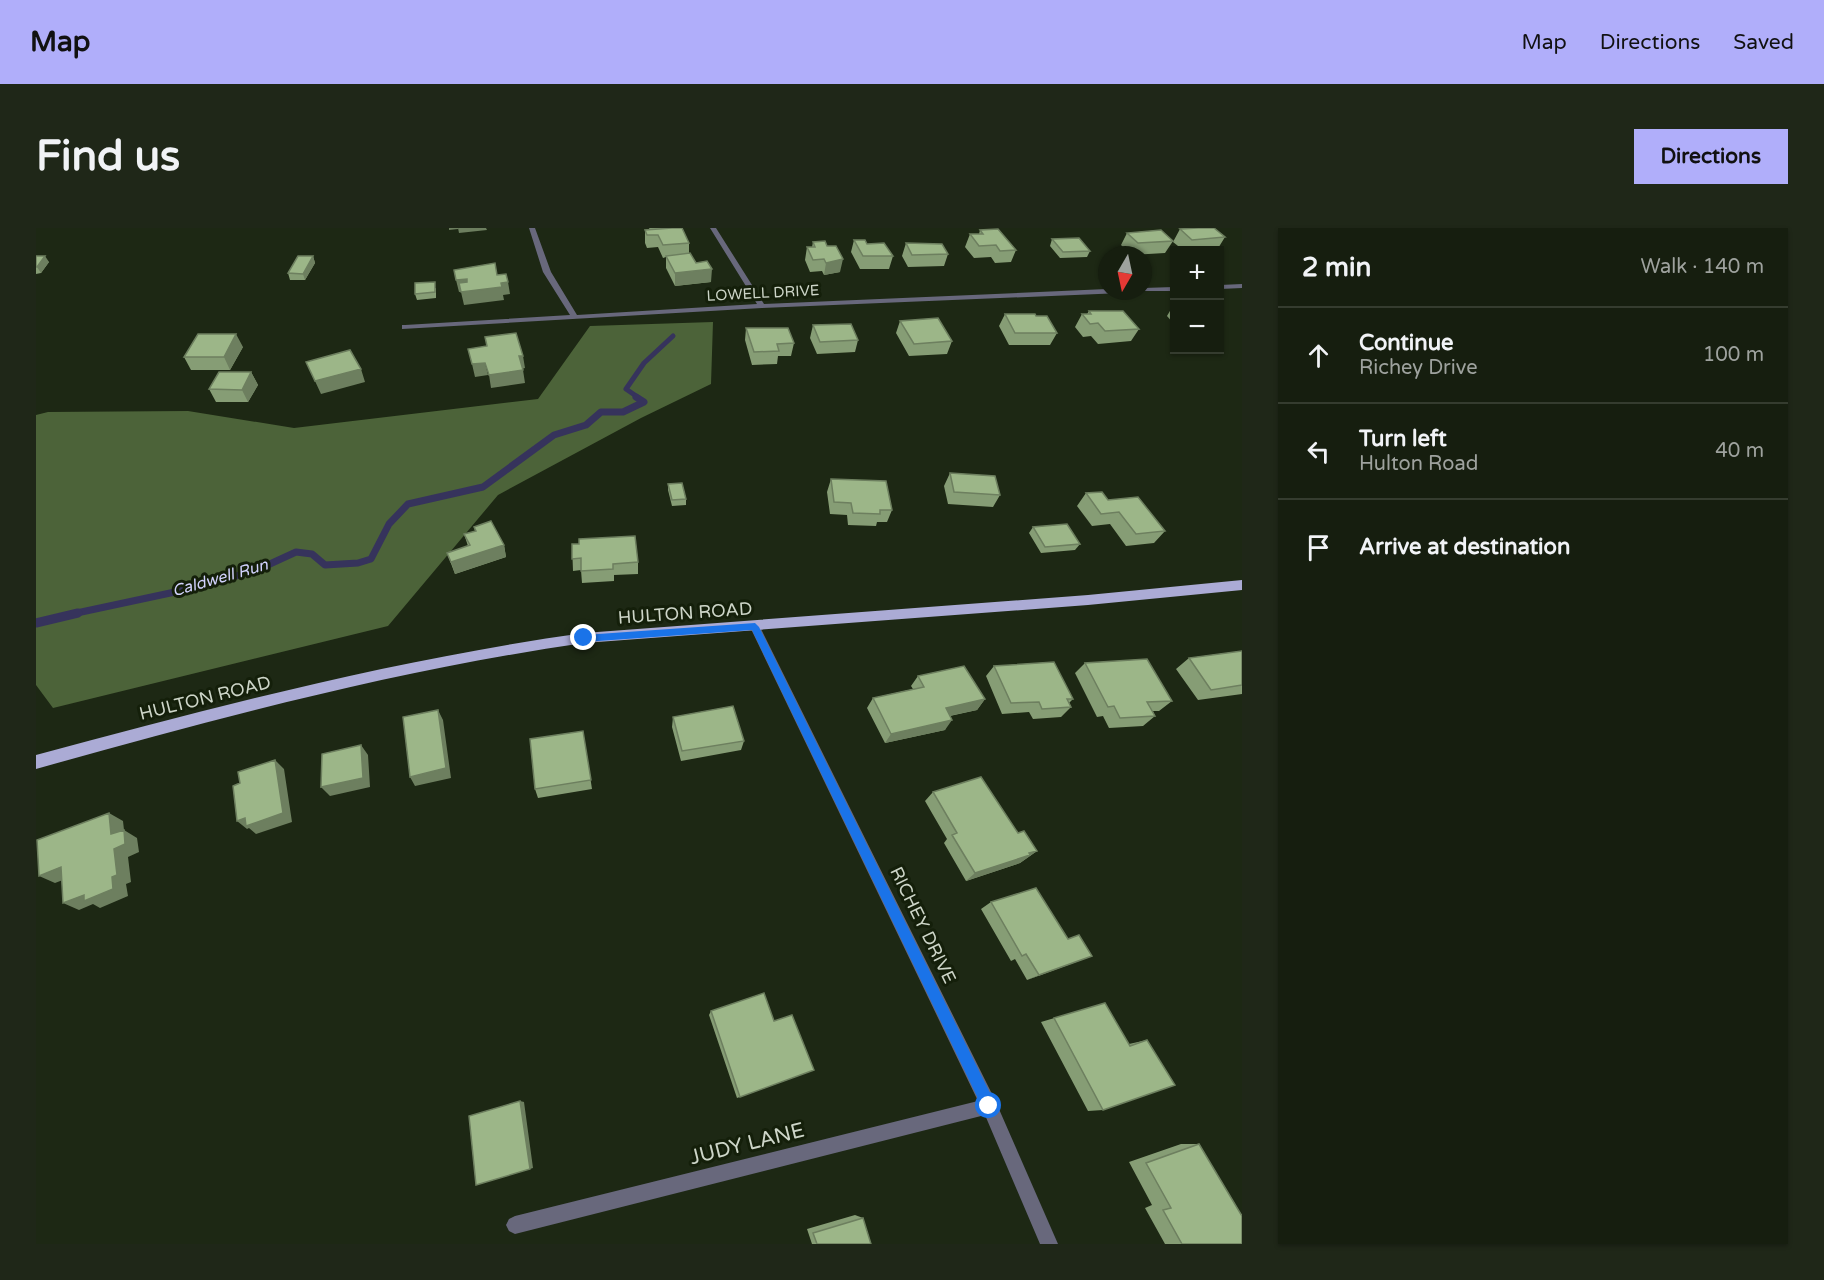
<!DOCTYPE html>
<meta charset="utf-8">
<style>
:root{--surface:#161e0f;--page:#1f2718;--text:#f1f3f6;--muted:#9ea29e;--line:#353c2f;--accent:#b0aefa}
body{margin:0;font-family:"Varela Round",sans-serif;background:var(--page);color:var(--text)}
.controls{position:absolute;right:18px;top:18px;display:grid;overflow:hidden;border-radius:0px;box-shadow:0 2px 4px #0004}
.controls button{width:54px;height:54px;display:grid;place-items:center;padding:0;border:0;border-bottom:2px solid var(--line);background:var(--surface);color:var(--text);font:30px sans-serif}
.compass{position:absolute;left:1062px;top:18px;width:54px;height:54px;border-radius:50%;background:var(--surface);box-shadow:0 2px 4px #0004;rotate:189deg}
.stop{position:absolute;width:18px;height:18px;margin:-14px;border:4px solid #1a73e8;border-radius:50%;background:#fff}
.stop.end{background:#1a73e8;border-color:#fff;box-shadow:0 2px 6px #0008}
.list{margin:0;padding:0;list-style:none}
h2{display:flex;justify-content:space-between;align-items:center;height:78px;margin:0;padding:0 24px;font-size:26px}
h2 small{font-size:20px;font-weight:400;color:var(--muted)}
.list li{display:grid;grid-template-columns:39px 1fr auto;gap:18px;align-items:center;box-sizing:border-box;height:96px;padding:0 24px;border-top:2px solid var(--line)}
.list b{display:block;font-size:22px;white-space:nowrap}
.list p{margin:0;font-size:20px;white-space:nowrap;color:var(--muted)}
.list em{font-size:20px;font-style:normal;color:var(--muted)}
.icon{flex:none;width:33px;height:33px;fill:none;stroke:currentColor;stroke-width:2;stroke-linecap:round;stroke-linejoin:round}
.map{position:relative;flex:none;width:1206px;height:1016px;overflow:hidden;border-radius:0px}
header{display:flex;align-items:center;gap:36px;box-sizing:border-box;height:84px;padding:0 30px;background:var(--accent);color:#111}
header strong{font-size:28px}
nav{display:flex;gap:33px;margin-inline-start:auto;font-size:21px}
.intro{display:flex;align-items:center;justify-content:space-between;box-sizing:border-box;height:144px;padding:0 36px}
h1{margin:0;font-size:42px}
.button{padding:15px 27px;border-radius:0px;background:var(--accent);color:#111;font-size:21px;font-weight:700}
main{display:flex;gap:36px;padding:0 36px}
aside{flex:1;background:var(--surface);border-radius:0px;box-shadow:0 2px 4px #0004}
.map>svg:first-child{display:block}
.forest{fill:#4c6339}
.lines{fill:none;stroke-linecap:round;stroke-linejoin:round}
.stream-far2{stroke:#36335c;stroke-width:5}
.stream-far1{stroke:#36335c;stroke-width:7}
.stream{stroke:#36335c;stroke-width:9}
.minor{fill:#68687c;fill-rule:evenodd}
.primary{fill:#ababd5;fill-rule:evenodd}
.wall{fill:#869d75}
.shaded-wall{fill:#6d7f5f}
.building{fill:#9cb688;stroke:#6d7f5f;stroke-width:1.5}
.route{fill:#1a73e8}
.labels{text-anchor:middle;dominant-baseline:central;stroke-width:6;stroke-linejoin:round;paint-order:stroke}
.far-street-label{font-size:15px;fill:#cdd5c8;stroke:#141f0a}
.far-water-label{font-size:16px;font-style:italic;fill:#d2d2fd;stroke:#141f0a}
.street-label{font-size:18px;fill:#cdd5c8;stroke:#141f0a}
.near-street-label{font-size:21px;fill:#cdd5c8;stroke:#141f0a}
</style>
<header>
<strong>Map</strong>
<nav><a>Map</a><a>Directions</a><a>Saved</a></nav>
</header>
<div class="intro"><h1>Find us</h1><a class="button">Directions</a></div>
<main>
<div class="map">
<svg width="1206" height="1016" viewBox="0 0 1206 1016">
<rect width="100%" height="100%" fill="#1d2814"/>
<path class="forest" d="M677,94L675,156L605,190L462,267L352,398L17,480L0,457V187L12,184L152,183L258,200L502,171L554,98Z"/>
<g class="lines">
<path class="stream-far2" d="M603,170L590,161L608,135L637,108"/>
<path class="stream-far1" d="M36,386L167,358L223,341L260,324L276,326L289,337L322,335L335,331L353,296L372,276L447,259L518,207L550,197L565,184H587L608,174L600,169"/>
<path class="stream" d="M0,395L42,385"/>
<path class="minor" d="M493,0H499L515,44L541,87L721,76L674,0H680L728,76L1071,61V63H1090L1086,65L726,80L366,101V97H369L534,87L507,44Z
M1206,56V60L1184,61V57Z
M1138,59V63H1104H1107V60Z
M719,395L724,399L959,872L1022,1016H1004L949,887L479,1006L473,1003L470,997L473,991L479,988L942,873L714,399Z"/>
<path class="primary" d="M1206,352V362L1052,377L548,415C362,442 181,490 0,541V527C181,478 362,431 548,405L1052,367Z"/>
</g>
<path class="wall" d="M613,0H646L653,15V25L675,54L639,58L630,40V29L627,30L622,19L611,20L609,15V2H614Z
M1155,0H1178L1189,9L1181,22H1147L1137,14L1144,1Z
M944,2L980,22L975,34L959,35L955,29L938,30L929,19L934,6H943Z
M1091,5L1137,13L1129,25L1095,27L1085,17Z
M1016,11L1054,23L1051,29L1024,30L1014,18Z
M818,12L831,16L857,28L853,41H824L815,24Z
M777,14L791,18L804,44L788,47L786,43L774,44L769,32L771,19H776Z
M870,15L912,26L908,38L872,39L866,28Z
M0,28L13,34L5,45L0,46Z
M277,28L279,35L269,52H254L252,45Z
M400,60V70L381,72L379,66Z
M1138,76V96L1131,88Z
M1053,83L1103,101L1095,113L1062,116L1055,108L1047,109L1039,99L1046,86H1051Z
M969,86L1000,88L1021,105L1014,117H973L963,98Z
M864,93L916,113L911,126L873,128L860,105Z
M777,97L822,112L819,124L781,126L774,110Z
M710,100L758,115L755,128H742L741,136L716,137L709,112Z
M207,119L194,142H155L148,129Z
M215,144L222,157L212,174H180L173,161Z
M914,245L964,267L957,279L912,276L908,258Z
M795,251L856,282L851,294H841L840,298L812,297L811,287L794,286L791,264Z
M632,256L650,271V277L636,278L632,262Z
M1050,265L1129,303L1118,315L1090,318L1074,296L1056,298L1041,278Z
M438,299L468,317L470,329L419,346L411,325L432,318L428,306L439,303Z
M997,299L1044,316L1039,322L1005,325L993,305Z
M536,316L602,334V346L578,347V353L546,355L545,342L537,343Z
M1206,423V466L1162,472L1140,441L1153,430Z
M1049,435L1136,473L1123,483H1117L1119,488L1107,498L1073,500L1067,488L1061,489L1039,445Z
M958,438L1037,471L1033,475L1035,479L1025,489L997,491L993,484L966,486L950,448Z
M882,448L949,471L941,482L914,488L909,502L849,515L831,480L837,470L877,461L875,458Z
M637,489L708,513L705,522L645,533L636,499Z
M547,503L556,561L502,570L499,561Z
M897,564L982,605L1001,623L984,635L930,653L908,615L911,611L889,573Z
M955,674L1032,711L1056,728L991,752L979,731L975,733L945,681Z
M1069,775L1093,816L1111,812L1067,882L1052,883L1005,794Z
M675,783L738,793L778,842L701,870L673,787Z
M1145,916H1163L1205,986H1206V1016H1129L1109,980L1116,977L1093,934Z
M819,987L827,990L835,1016H776L771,1001Z"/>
<path class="shaded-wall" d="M413,0H422V1L413,2Z
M422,0H450L451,2L423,5Z
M9,28L13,34L5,45L1,39Z
M277,28L279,35L269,52L267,46Z
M807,31L804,44L788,47L790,35Z
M676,41L675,54L639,58V45Z
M431,51L433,63L423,64L420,52Z
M472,54L474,66L467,67L468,72L428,77L425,64L465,55Z
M200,106L207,119L194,142L188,129Z
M483,128H487L489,140L485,141Z
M449,135L452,147L439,149L436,136Z
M325,141L329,154L285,166L279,153Z
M487,142L489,155L455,160L453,147Z
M215,144L222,157L212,174L206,162Z
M468,317L470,329L419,346L415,334Z
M949,471L941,482L903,490L910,480Z
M402,482L407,492L415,550L379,558L374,549Z
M916,492L909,502L849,515L855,506Z
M325,517L332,527L334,559L294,568L285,559Z
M239,532L248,541L256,594L220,606L213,600L211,601L201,593Z
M73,585L87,593L88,602L101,610L103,624L92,629L95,654L90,656L92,668L64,680L57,676L43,682L27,675L75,606Z
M1001,623L984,635L930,653L939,645L993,625Z
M25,639L40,647L19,655L3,648Z
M1056,728L1043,733L991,752L1003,747Z
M484,873L488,874L497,940L440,957Z"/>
<path class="building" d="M636,0H646L653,15L627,17L622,7H611L609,2Z
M1162,0H1178L1189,9L1156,12L1144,1Z
M962,1L980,22L964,23L960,17L943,18L934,6H947L944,2Z
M1125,2L1137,13L1102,15L1091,5Z
M1043,10L1054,23L1027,24L1016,11Z
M818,12H829L831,16L848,15L857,28H827Z
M789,13L791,18H800L807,31L790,35L788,31L777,32L771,19H779L777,14Z
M870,15L906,16L912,26L876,27Z
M654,25L660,35L671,33L676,41L639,45L630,28Z
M0,28H9L1,39H0Z
M262,28H277L267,46L252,45Z
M459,35L461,47L470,46L472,54L465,55L466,59L425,64L423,55L431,54V51L420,52L418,42Z
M399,54V64L379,66V55Z
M1053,83H1087L1103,101L1069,103L1062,95L1054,96L1046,86H1055Z
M969,86H999L1000,88H1011L1021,105H979Z
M902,90L916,113L878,116L864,93Z
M815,96L822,112L784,114L777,97Z
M710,100H752L758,115L741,116L743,123L718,124Z
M480,105L487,128H483L487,142L453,147L449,135L436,136L432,121L451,118L449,109Z
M162,106H200L188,129H148Z
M314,122L325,141L279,153L270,134Z
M183,144H215L206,162L173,161Z
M914,245L959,248L964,267L918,264Z
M795,251L850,253L856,282H844V286L817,285L815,275L798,274Z
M646,255L650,271L636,272L632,256Z
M1066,264L1072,272L1102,269L1129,303L1100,306L1083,284L1065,286L1050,265Z
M455,293L468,317L415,334L411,325L434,317L428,306L440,303L438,299Z
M1031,296L1044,316L1009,319L997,299Z
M599,308L602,334L577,336V341L545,343V330L536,331V316H543V311Z
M1206,423V457L1175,462L1153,430Z
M1111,431L1136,473L1111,474L1119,488L1084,490L1078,478L1072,479L1049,435Z
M1018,434L1037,471H1031L1035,479L1006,481L1003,474L975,475L958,438Z
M928,438L949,471L910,480L916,492L855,506L837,470L888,459L882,448Z
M697,478L708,513L646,523L637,489Z
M402,482L410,540L374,549L367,489Z
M547,503L555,552L499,561L494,511Z
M325,517L327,550L285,559L286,526Z
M239,532L247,585L210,598L209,590L201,593L197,558L204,555L202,544Z
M945,549L982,605L988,603L1001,623L993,625L994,627L939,645L916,607L921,605L897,564Z
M73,585L75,606L88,602L89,616L78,621L81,647L76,649L77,661L48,673V667L27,675L25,639L3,648L1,612Z
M1000,660L1032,711L1043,707L1056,728L1003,747L990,726L986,728L955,674Z
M728,765L738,793L756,787L778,842L704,869L675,783Z
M1069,775L1094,818L1111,812L1139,857L1067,882L1018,790Z
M484,873L494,941L440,957L433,888Z
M1163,916L1206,988V1016H1146L1127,982L1135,980L1110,935Z
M827,990L835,1016H781L777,1005Z"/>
<path class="route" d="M719,395L723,399L958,873L959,878L958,883L953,884L948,883L716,402L548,414L544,410L548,407Z"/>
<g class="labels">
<g class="far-street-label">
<text transform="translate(727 65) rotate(-3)">LOWELL DRIVE</text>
</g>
<g class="far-water-label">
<text transform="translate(184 350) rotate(-16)">Caldwell Run</text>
</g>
<g class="street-label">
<text transform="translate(649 385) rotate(-4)">HULTON ROAD</text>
<text transform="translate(169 470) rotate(-14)">HULTON ROAD</text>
<text transform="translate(887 697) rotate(64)">RICHEY DRIVE</text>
</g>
<g class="near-street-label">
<text transform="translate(711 916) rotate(-14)">JUDY LANE</text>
</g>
</g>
</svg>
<div class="controls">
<button>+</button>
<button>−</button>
</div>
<svg class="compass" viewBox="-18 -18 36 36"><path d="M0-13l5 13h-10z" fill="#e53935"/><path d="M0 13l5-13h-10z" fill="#9ea29e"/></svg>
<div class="stop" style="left:953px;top:878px"></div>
<div class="stop end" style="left:548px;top:410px"></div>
</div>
<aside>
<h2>2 min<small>Walk · 140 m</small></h2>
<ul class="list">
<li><svg class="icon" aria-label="ahead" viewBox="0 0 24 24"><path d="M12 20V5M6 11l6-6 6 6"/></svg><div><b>Continue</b><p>Richey Drive</p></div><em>100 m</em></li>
<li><svg class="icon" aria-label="left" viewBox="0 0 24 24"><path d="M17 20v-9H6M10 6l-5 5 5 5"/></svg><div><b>Turn left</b><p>Hulton Road</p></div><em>40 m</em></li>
<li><svg class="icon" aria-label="arrive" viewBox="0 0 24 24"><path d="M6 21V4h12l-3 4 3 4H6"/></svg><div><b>Arrive at destination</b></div></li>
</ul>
</aside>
</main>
